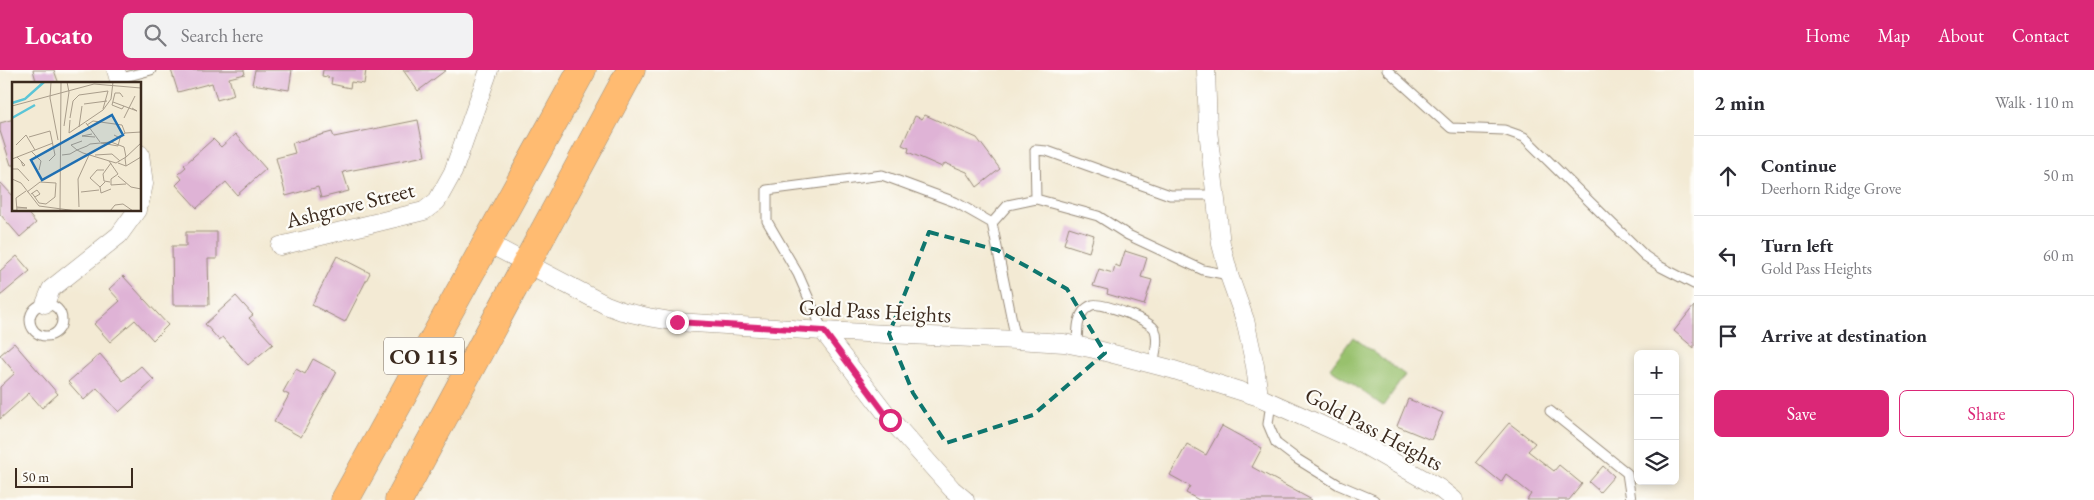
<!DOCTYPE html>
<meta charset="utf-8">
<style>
:root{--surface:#fff;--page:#f2f2f3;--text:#2b2b33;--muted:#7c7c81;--line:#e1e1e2;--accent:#db2777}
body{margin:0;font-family:"EB Garamond",serif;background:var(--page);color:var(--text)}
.controls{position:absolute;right:15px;bottom:15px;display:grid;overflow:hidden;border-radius:8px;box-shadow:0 2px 8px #0003}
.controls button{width:45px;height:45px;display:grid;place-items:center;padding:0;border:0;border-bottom:1px solid var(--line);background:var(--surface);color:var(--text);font:25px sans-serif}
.scale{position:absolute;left:15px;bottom:12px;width:118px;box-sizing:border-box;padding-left:5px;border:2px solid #3b2a1e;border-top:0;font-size:14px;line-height:18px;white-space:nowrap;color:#3b2a1e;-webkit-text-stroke:4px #fdfcf7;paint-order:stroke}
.stop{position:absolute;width:15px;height:15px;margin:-11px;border:4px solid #db2777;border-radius:50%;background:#fff}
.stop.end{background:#db2777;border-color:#fff;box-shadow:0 1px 5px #0008}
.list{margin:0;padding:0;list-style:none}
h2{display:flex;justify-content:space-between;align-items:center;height:65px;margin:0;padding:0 20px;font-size:21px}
h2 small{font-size:16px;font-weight:400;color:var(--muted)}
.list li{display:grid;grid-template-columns:32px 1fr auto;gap:15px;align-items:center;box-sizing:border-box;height:80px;padding:0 20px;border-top:1px solid var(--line)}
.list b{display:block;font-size:19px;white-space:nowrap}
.list p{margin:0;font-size:16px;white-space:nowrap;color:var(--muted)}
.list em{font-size:16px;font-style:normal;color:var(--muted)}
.actions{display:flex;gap:10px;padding:15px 20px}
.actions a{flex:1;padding:11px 0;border:1px solid var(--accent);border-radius:8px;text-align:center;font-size:18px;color:var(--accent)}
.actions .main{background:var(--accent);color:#fff}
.icon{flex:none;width:28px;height:28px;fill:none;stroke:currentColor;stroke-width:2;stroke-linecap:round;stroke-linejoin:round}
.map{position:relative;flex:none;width:1694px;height:430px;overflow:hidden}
header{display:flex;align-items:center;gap:30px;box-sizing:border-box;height:70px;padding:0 25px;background:var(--accent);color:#fff}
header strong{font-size:24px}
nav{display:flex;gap:28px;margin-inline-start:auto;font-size:18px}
.search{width:350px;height:45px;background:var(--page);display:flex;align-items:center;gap:12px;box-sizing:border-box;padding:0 18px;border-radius:8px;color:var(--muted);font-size:19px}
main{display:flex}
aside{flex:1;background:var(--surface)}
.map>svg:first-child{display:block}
.green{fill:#98c16d;stroke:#6a7646}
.building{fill:#dfb3d6}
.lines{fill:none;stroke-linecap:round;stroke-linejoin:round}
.service-casing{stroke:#978a79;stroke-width:11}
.minor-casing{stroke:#978a79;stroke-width:19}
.trunk-casing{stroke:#978a79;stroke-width:29}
.service{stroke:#fff;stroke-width:9}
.minor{stroke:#fff;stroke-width:18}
.trunk{stroke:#ffbb71;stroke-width:28}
.route{stroke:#db2777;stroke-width:6}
.marked{fill:none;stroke:#0f766e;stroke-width:4;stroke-dasharray:10 6;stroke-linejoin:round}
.labels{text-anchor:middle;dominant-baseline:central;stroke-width:4.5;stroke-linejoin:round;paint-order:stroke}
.shield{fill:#fdfcf7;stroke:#75695f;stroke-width:1}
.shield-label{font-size:21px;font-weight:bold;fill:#3b2a1e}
.street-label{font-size:22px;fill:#3b2a1e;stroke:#fdfcf7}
.inset-river{fill:none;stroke:#5bc5d7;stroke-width:2.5}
.inset-road{fill:none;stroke:#a99d8b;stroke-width:1}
.view{fill:#1f6fb2;fill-opacity:0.15;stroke:#1f6fb2;stroke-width:2.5}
.inset-edge{fill:none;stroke:#3b2a1e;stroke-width:2.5}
</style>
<header>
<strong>Locato</strong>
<div class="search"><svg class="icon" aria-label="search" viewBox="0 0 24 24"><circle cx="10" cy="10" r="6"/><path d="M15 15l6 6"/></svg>Search here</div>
<nav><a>Home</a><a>Map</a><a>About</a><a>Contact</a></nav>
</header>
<main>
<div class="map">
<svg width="1694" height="430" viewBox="0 0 1694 430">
<rect width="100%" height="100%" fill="#fdfcf7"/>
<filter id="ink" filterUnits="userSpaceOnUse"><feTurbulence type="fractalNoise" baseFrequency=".02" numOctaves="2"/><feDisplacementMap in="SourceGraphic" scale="10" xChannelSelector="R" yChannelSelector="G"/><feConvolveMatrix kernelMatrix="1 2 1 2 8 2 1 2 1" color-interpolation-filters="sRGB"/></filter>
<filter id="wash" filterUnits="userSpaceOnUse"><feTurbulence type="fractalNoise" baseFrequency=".0096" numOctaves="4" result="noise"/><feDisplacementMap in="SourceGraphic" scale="20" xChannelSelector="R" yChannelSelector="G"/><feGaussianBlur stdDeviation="1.12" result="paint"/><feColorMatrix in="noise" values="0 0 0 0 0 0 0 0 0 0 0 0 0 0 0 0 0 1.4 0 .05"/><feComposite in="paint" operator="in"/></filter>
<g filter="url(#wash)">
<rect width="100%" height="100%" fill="#f3ead4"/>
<path class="green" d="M1353,267L1405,305L1383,336L1330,298Z"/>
<g id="blocks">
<path class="building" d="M33,0H54L59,14H37Z
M171,0H244L245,4L229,8L234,25L217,30L212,13L178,22Z
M255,0H292L289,20L252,14Z
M323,0H366L364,14L351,12L350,18L331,14L332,8L322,6Z
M403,0H446L418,21Z
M925,45L977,68L1000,99L977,117L967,102L945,93L942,97L908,82L909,78L902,75L915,46L922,49Z
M14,49V95H11L0,61V53Z
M418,50L425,86L343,102L349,121L321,128L318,117L286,126L276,88L295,83L292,73L332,62L334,67Z
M235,64L266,99L237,125L226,112L197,138L176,115L182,109L178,104L186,97L184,95L213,69L221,77Z
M0,112L14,127V140H25L36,153L20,167L0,144Z
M1069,157L1094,165L1089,182L1064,174Z
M186,162H217V189H208L209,235H173L172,176H186Z
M1125,181L1147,188L1141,207L1152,210L1144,235L1107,224L1108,220L1093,216L1099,199L1113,203L1115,195L1120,197Z
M17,186L30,201L0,226V201Z
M337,186L370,203L345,252L312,235Z
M123,206L168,255L153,270L135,250L110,272L94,254L120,231L109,219Z
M236,226L253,245L249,248L273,274L248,295L223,267L219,270L205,254Z
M1694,236V278L1674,261Z
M14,273L58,324L42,338L29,323L0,349V317L15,303L0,285Z
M100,284L123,311L141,296L154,310L119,342L97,318L84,330L68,312Z
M313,289L337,302L301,367L274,352L289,325L283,322L296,299L305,304Z
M1408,329L1443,343L1431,370L1397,356Z
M1509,353L1535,373L1528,381L1554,401L1559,395L1582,414L1569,430H1527L1531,424L1506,404L1501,412L1476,392Z
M1222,356L1262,378L1252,397L1312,430H1199L1186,423L1190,416L1170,405L1187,374L1206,385Z
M1603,396L1614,406L1600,422L1589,412Z"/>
</g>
</g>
<g filter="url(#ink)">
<use href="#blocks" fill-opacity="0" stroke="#978a79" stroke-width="1"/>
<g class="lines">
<g class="service-casing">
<path id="service" d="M1387,0L1451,58L1504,60L1524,67L1645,186L1661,197L1694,214
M118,9L151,0
M1216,125H1170L1047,81L1035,80L1036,129L1098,146L1128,165L1203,200L1229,205
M30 250a16 16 0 1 1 32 0a16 16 0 1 1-32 0Z
M823,261L798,204L767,151V120L882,105L955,132L992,153
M1016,270L992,153L1008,135L1036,129
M1077,276C1078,265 1076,252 1083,242C1084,240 1089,236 1092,235C1101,232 1151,250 1155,260C1159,270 1155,284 1153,294
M1271,332L1268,354L1276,373L1297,389L1339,415L1374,430
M1550,341L1627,403L1631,430"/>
</g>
<g class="minor-casing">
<path id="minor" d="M116,0L120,14
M1206,0L1208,60L1221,174L1230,208L1245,250L1255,296L1259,327
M140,84L144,114L140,132
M486,172L606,235L622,241L648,247L677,252L823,261L1016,270L1064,273L1094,279L1171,299L1259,327L1355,370L1439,418L1454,430
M280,176L424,141L437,131L453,102L489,0
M45,234L51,219L119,165L137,140
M823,261L891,350L952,419L965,430"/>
</g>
<g class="trunk-casing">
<path id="trunk" d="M345,430L582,0
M399,430L631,0"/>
</g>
<use href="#service" class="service"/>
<use href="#minor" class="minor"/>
<use href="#trunk" class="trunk"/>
</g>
</g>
<g class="lines" filter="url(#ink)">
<path class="route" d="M677,252L824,261L890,350"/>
</g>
<path class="marked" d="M929,162L997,180L1067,219L1105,283L1033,345L946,373L913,323L889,264Z"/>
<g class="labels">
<rect class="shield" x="384" y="267.5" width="80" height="37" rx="4"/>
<g class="shield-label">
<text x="424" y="286">CO 115</text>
</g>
<g class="street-label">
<text transform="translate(350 135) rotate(-14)">Ashgrove Street</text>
<text transform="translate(875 241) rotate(3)">Gold Pass Heights</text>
<text transform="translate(1374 359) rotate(28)">Gold Pass Heights</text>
</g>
</g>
<g transform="translate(12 12)">
<rect width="129" height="129" fill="#f3ead4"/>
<path class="inset-river" d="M0,21L13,17L32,0M0,36L23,23"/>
<path class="inset-road" d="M39,0L38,16L46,58M111,15L108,11H103L100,23L110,27L112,24M101,20L125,29L120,26M72,22L95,19M0,24L82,2L129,6M58,36L61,19L67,13L96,9L91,27M112,36L123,14M58,38L57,51L91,28L99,17L101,0M74,41L88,60M75,43L81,39L110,43L113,51L108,56M52,44L57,10L55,0M67,45L70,24M113,51L129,50M80,52L70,54L83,55M17,55L38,49L43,73L37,79M89,61L106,64L108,56L102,53M4,63L14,53L23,68M19,69L29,79L27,88M50,73L58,72L65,68L75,64L78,62L99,60L112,65L114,75L104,81L71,71L65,68L59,63L70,59M83,73L100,72L108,79M5,75L13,83L11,84L9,79M0,77L41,61M97,79L106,92L99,97V103L114,102M106,81L114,84L113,76L129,61M114,84L129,75M0,87H6L17,99M92,88H85L78,96L88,105L93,100M106,94L119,105L129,107M0,97L9,101L27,124L65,129M98,100L92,99L91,92L99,81M88,105L89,111L99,107M15,110L28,100L44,101L43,115L34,122L27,121L20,111M69,110L87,108M19,112L25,108L28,112L23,115M67,125L66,97L77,73M5,126H15L5,125M5,129L4,116L14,109M48,129L49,0M98,129L103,123L111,122L121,129"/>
<path class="view" d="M100,33L111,53L30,98L19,78Z"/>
<rect width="129" height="129" class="inset-edge"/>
</g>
</svg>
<div class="controls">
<button>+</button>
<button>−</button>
<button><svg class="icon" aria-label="layers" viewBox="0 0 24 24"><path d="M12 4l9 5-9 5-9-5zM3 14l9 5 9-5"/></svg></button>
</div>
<div class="scale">50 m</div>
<div class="stop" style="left:890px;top:350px"></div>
<div class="stop end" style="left:677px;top:252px"></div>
</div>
<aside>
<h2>2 min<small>Walk · 110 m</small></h2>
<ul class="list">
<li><svg class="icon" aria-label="ahead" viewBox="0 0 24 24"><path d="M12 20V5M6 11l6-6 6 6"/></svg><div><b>Continue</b><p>Deerhorn Ridge Grove</p></div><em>50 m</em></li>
<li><svg class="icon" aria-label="left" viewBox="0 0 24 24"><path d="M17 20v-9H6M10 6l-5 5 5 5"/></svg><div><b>Turn left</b><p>Gold Pass Heights</p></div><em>60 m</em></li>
<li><svg class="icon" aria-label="arrive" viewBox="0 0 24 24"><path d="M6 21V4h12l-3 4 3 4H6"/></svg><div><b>Arrive at destination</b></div></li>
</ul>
<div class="actions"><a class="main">Save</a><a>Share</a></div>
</aside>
</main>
